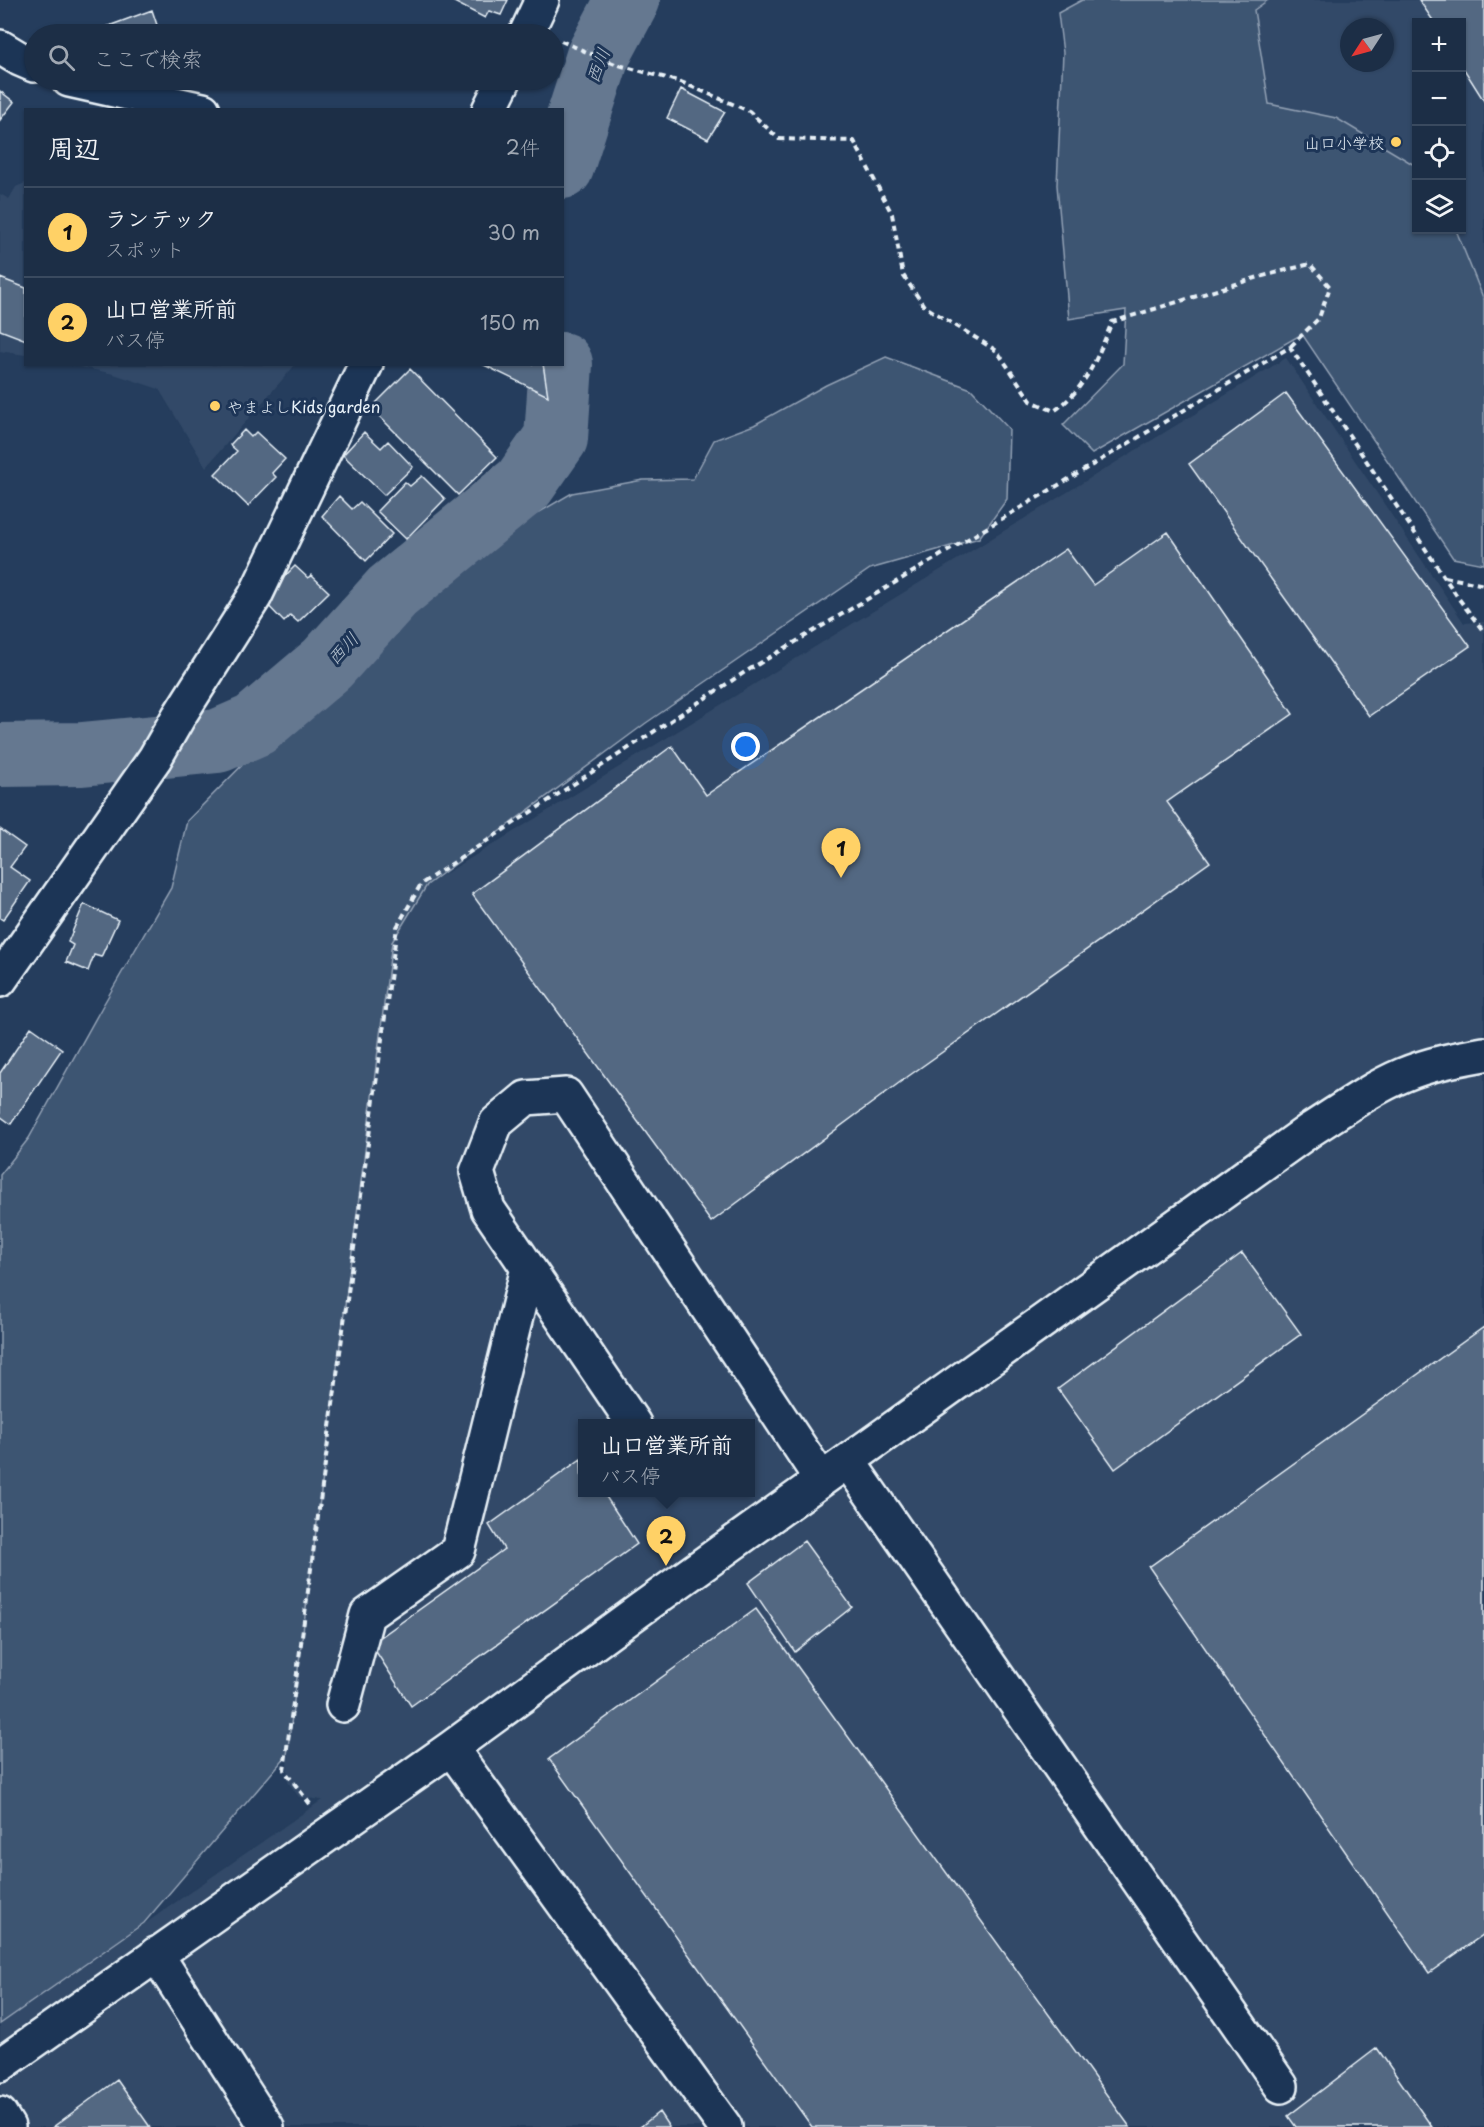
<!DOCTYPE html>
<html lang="ja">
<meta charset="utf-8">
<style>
:root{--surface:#1c2e46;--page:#293a51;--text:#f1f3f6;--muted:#a0a8b3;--line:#3a4a5f;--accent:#ffd166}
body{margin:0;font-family:"Playpen Sans","Klee One",sans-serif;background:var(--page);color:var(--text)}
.controls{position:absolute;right:18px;top:18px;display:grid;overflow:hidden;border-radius:0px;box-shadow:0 2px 4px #0004}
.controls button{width:54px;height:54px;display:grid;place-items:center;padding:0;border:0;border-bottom:2px solid var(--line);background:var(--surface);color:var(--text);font:30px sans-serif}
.compass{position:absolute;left:1340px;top:18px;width:54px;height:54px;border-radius:50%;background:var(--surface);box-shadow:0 2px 4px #0004;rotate:234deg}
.you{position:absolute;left:746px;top:747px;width:21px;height:21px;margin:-15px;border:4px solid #fff;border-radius:50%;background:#1a73e8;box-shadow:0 0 0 9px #1a73e833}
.badge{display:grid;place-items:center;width:39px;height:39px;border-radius:50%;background:var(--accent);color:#111;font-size:20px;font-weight:700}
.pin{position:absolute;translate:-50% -50px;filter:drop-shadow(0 2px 3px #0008)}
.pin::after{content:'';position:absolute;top:32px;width:21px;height:18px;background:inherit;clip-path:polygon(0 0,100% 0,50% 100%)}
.popup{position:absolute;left:578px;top:1419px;width:177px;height:78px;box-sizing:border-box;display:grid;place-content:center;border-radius:0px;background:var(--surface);filter:drop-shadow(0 2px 4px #0005);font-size:20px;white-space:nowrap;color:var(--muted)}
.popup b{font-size:22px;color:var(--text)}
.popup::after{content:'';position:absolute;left:50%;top:100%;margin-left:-12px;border:12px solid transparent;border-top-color:var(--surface)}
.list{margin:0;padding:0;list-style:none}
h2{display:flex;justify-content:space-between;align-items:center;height:78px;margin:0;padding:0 24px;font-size:26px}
h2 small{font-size:20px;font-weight:400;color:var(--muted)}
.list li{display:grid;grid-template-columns:39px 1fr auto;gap:18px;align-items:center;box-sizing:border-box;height:90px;padding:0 24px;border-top:2px solid var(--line)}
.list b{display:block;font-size:22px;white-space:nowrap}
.list p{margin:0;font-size:20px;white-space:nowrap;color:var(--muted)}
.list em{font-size:20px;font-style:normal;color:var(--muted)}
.icon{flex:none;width:33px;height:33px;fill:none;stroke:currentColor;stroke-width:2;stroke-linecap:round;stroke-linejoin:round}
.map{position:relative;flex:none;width:1484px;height:2127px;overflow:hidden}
.search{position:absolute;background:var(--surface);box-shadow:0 2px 4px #0004;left:24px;top:24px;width:540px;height:66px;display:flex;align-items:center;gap:15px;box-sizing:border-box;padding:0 21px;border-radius:33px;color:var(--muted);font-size:22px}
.panel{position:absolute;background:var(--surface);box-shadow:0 2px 4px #0004;left:24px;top:108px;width:540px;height:258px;border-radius:0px}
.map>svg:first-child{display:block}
.built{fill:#334a68;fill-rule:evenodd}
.green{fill:#3e5472;stroke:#93a2b5;stroke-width:1.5}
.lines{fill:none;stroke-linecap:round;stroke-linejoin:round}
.river{stroke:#657890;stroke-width:64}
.building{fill:#536782;stroke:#e8f1f8;stroke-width:1.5}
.minor-casing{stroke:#e8f1f8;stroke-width:38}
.path{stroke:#e8f1f8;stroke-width:4;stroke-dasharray:6 4.5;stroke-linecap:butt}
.minor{stroke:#1d3557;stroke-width:33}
.poi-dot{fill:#ffd166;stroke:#1d3557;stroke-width:2}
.labels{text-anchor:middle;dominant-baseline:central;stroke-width:6;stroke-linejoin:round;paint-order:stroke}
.poi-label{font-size:16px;fill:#e8f1f8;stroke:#1d3557;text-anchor:end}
.water-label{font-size:18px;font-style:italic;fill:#b4c1ce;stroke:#1d3557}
</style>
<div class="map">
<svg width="1484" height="2127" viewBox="0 0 1484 2127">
<rect width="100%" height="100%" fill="#253d5d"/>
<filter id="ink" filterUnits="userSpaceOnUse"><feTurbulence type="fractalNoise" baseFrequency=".0167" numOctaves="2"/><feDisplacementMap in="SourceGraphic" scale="12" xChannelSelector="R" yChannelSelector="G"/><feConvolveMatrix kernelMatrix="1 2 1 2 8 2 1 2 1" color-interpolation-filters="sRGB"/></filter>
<g filter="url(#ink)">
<path class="built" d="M1268,0H1484V300L1456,230H1462V22H1416V166L1336,118L1269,104L1254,10ZM1349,27H1385V63H1349Z
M25,183V355L0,351V194L9,199L16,187Z
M1286,358L1464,623L1484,622V2127H0V2025L322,1800L299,1797L288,1782L287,1755L392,942L427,885ZM582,1424H750V1492H582Z
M72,365H295L206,467L159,389L114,374Z"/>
<path class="green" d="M1082,0H1268L1254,10L1269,104L1336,118L1416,166V230H1456L1484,300V564L1453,558L1302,334L1092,454L1063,425L1123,364L1126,310L1069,319L1057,185L1063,53L1058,13Z
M886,357L971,389L1009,429L1007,499L979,538L870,569L646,723L427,885L392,942L287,1755L144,1923L0,2024V1175L29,1138L102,1007L171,888L187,821L270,737L333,694L410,613L482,546L572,493L643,480L693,479L714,440L754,425L826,385Z"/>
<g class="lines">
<path class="river" d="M562,167L598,56L628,0
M0,755L82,754L218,741L255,725L327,664L392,592L524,484L556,438L561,364"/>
</g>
<path class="building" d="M455,0H508L501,15L489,11L485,18L454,2Z
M1419,0H1484V101L1462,66V22H1434Z
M152,10L160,34H87Z
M681,89L725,112L708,139L667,118Z
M0,91L14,102L0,120Z
M0,278L26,288V340L0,330Z
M482,364H543L548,396Z
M410,369L497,457L458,495L371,408Z
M1286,393L1470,646L1369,716L1189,464Z
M244,430L251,437L256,432L285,459L272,473L276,477L248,506L215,474L237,451L230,445Z
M364,432L381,448L388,441L413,467L384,495L343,455Z
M422,476L445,499L406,539L377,511L405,482L410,486Z
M339,496L352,509L360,502L392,534L366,561L322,516Z
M1168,532L1293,714L1167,802L1210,862L903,1080L711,1222L472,894L672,746L706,795L1066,549L1093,585Z
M295,566L308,578L311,575L329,592L298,622L290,615L284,622L262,599Z
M0,829L25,847L10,867L30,881L3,920L0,918Z
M84,904L118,920L101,957L94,955L88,971L66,962L73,945L68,942Z
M31,1027L62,1049L11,1124L0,1116V1073Z
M1242,1253L1301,1334L1115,1469L1058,1389Z
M1484,1327V1934L1429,1973L1149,1567Z
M581,1459L582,1492H603L637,1544L411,1706L371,1644L504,1549L489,1525Z
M804,1541L852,1607L795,1652L748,1583Z
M756,1609L1130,2127H812L549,1759Z
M1377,2048L1432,2127H1296L1288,2116Z
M117,2080L150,2127H53Z
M659,2112L669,2127H640Z"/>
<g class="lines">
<g class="minor-casing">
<path id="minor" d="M526,34L542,0
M0,47L20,59L34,65
M69,80L203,110
M489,110L504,80
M0,980L155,758L179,716L255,596L366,364
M634,1424L488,1209L477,1172L496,1123L526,1098L566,1095L821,1479
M848,1461L1281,2086
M343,1705L367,1615L458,1551L528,1268
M451,1748L725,2127
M156,1954L267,2127
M0,2065L451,1748L641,1609L1310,1130C1340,1111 1370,1089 1403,1075C1429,1064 1456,1059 1484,1054
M0,2114L8,2127"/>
</g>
<path class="path" d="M561,41L615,64L681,82L749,111L779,139L854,141L892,214L903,275L924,306L997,351L1031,401L1054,411C1086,389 1098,356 1112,322L1259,277L1310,264L1330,287L1319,318L1290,347
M1445,577L1484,585
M310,1804L284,1770L397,927L421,884L745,672L1290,347L1459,599L1484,632"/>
<use href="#minor" class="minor"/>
</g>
</g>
<g class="poi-dot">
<circle cx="1396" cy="142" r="6"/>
<circle cx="215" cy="406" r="6"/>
</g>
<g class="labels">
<g class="poi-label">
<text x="1384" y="142">山口小学校</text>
<text x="227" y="406" text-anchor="start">やまよしKids garden</text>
</g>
<g class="water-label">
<text transform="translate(597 65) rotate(-69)">西川</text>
<text transform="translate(342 648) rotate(-47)">西川</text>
</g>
</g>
</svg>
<div class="controls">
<button>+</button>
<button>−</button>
<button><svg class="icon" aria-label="locate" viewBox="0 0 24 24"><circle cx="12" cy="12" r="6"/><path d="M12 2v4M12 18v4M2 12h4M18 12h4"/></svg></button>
<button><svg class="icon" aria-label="layers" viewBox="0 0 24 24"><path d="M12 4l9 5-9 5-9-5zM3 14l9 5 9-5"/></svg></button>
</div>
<svg class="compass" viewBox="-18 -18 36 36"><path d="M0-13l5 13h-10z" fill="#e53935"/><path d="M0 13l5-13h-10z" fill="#a0a8b3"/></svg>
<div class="you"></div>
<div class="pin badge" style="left:841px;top:878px">1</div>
<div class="pin badge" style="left:666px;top:1566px">2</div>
<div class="popup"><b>山口営業所前</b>バス停</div>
<div class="search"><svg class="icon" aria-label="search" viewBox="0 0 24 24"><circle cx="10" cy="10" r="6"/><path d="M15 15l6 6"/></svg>ここで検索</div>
<section class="panel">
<h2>周辺<small>2件</small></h2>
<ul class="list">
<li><span class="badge">1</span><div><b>ランテック</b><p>スポット</p></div><em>30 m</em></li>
<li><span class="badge">2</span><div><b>山口営業所前</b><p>バス停</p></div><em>150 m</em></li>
</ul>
</section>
</div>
